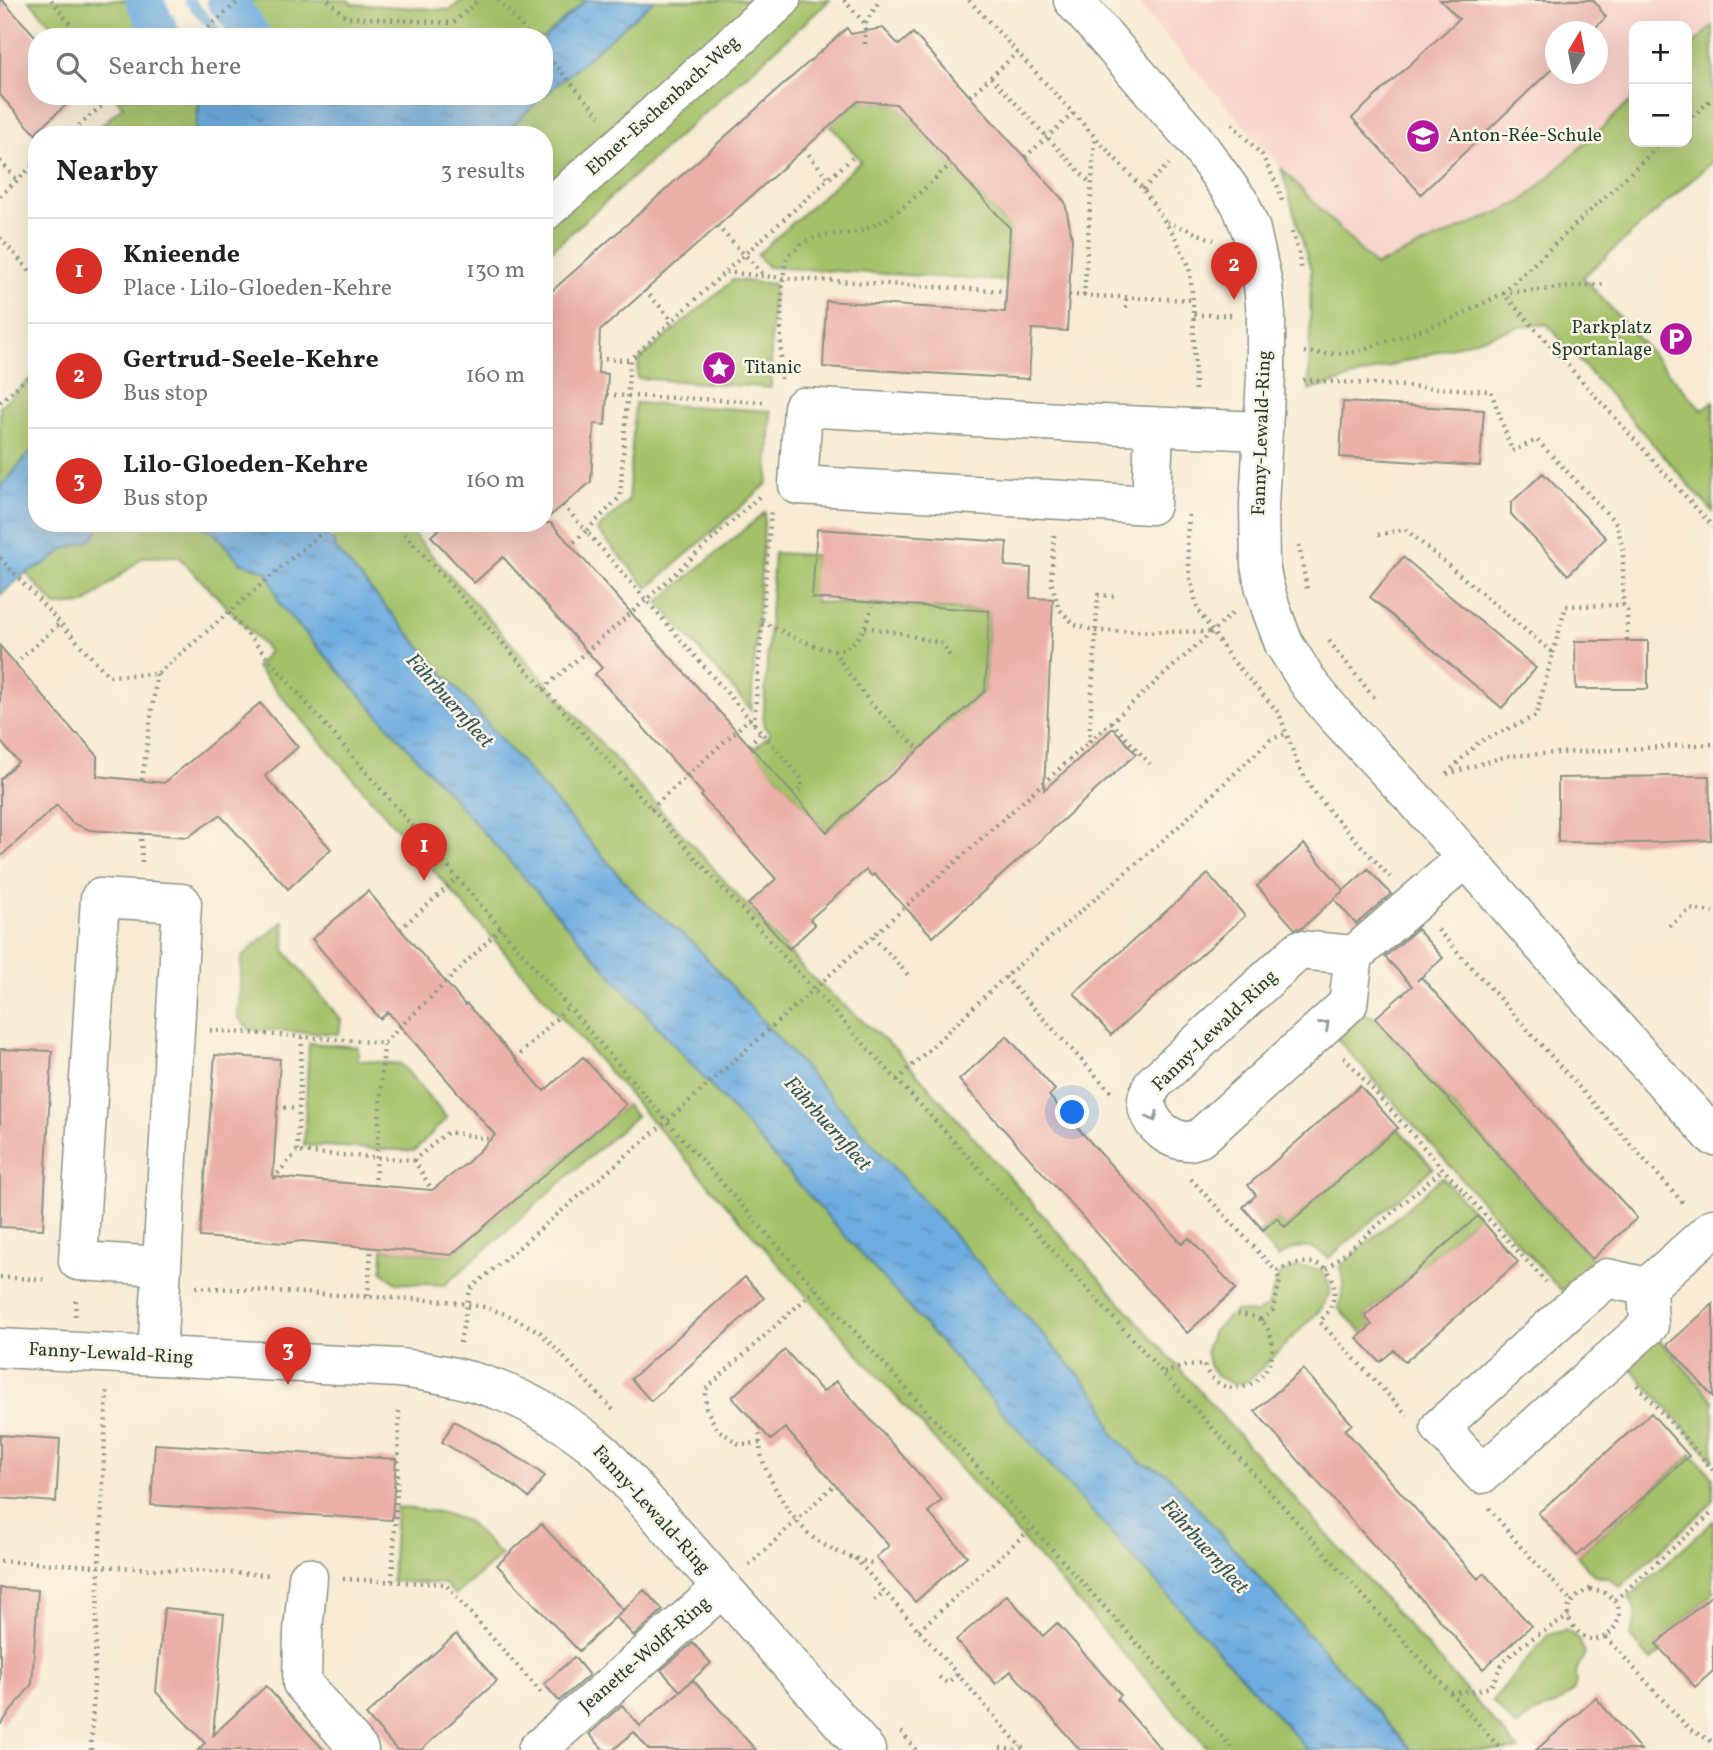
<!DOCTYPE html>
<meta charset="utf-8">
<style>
:root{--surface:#fff;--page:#f6f6f6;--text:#202124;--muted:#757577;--line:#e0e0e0;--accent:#d93025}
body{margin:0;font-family:Vollkorn,serif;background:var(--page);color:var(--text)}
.controls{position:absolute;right:21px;top:21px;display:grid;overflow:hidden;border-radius:14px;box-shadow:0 7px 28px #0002}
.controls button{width:63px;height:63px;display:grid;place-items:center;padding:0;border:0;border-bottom:2px solid var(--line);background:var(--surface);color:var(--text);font:35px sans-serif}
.compass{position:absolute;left:1545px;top:21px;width:63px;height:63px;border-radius:50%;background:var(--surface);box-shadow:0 7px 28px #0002;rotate:10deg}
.you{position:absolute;left:1073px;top:1113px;width:24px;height:24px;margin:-18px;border:5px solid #fff;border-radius:50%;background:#1a73e8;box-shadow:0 0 0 10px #1a73e833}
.badge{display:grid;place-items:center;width:46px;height:46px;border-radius:50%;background:var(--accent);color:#fff;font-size:23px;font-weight:700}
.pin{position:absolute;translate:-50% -58px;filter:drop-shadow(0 2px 4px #0008)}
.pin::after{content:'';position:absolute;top:37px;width:24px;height:21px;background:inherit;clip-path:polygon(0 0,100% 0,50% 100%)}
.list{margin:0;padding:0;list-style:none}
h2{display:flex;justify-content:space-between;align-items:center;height:91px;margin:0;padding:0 28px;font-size:30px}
h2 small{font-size:23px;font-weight:400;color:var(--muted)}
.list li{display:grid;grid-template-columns:46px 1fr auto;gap:21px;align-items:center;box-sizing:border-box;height:105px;padding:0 28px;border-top:2px solid var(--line)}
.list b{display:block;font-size:26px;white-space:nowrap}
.list p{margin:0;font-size:23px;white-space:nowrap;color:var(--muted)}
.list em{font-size:23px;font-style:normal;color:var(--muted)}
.icon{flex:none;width:38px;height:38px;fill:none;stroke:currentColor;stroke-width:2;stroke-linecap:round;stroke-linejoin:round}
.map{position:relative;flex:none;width:1713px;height:1750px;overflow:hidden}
.search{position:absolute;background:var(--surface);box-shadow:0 7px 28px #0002;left:28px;top:28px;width:525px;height:77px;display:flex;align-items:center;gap:18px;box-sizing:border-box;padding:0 24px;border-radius:28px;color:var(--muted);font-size:26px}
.panel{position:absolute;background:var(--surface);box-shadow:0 7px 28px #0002;left:28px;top:126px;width:525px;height:406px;border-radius:28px}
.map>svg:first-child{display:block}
.built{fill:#f7d1c9;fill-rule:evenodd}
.green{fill:#a3c168;stroke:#617f4e;stroke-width:2}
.water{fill:url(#water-ripples);stroke:#46758a;stroke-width:2}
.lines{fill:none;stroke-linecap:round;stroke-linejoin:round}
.stream{stroke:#6eade1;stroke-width:10}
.canal{stroke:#6eade1;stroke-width:37}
.building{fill:#ebafa7}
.minor-casing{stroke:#8c9484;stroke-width:41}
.path{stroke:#8c9484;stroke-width:4.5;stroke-dasharray:2 5;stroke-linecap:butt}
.minor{stroke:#fff;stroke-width:38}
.oneway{stroke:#8f9e9a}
.labels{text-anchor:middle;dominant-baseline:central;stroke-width:5;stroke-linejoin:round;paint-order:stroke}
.street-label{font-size:19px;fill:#1f3d34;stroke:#fcf5e5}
.poi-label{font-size:19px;fill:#1f3d34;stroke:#fcf5e5;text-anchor:start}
.water-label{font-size:21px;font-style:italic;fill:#33595f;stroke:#fcf5e5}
</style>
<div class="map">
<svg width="1713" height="1750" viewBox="0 0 1713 1750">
<defs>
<pattern id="water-ripples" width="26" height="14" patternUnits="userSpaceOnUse" patternTransform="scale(1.75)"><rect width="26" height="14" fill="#6eade1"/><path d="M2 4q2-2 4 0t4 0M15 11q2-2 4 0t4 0" fill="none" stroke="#5a8eb7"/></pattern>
</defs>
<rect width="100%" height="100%" fill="#fcf5e5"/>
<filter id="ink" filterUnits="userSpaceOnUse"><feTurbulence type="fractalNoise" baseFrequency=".0143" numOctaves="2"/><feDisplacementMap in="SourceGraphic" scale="14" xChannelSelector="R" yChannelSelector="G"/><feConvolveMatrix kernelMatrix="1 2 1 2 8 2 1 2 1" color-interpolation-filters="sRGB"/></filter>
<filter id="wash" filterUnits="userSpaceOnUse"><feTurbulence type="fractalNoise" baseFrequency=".00686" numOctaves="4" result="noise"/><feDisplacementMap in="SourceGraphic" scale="28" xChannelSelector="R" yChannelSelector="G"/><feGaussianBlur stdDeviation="1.57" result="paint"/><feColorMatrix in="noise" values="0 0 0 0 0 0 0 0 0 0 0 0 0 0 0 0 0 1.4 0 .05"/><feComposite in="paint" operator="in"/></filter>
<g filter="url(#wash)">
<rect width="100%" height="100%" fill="#f8ead3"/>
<path class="built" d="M1134,0H1713V26L1687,50V26H1634V98L1522,202L1374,266L1281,168ZM1556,32H1598V74H1556Z"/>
<path class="green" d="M29,0H144L163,37H62Z
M225,0H348L352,4L450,10L462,0H586L544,38L253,37L238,15Z
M654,0H763L544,194V135H502L557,84Z
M798,0H830L544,257V224Z
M1713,26V161L1583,277L1702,410L1713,401V512L1547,324L1518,327L1309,391L1311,270L1281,168L1375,266L1522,202L1634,98V142H1687V50Z
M114,96H200L195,135H90L123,106Z
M858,101L896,104L1010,228L1006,281L768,267L757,255L861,161L830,125Z
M733,280L774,284L771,333V388L637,378L639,360Z
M37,373V444L0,488V406Z
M635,403L771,411L768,483L648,588L597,530L628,501Z
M765,512L751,710L658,602Z
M105,523H197L214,533L240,562L268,572L280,605L1078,1496L1308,1750H1209L644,1112L256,667L269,651L178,556L143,557L85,604L56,606L26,573L47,563L65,549L91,540L100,527Z
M351,523H380L387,530L395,523H403L810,976L895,1049L1519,1750H1411L1167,1473L1141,1463L1113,1434L1102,1401L694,944L639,898L338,552L332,540Z
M774,553L815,555V602L989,611L985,691L827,832L753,750L770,734L763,725Z
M284,921L285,951L341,1020L339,1034L249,1029L238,1017L242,956Z
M1359,1010L1375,1018L1594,1261L1561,1291L1333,1034Z
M309,1043L358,1047V1060L401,1064L447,1118L414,1151L304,1145Z
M626,1105L636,1116L445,1285L396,1283L382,1271L383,1249L451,1255Z
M1398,1128L1433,1168L1329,1258C1312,1244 1295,1243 1278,1258L1258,1234L1277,1218L1285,1227Z
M1442,1177L1478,1216L1365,1316L1372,1325L1363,1333L1338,1308C1344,1293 1345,1282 1340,1267Z
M1298,1267C1320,1268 1324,1268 1331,1290L1322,1308L1255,1375L1245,1382L1233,1384L1218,1377L1209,1365L1206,1350L1213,1331L1235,1311L1256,1313L1268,1306L1279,1274Z
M1653,1333L1713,1400V1460L1624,1361Z
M1692,1454L1713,1477V1502L1620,1587L1608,1578L1595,1576L1577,1556Z
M396,1507L439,1512L467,1521L501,1556L455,1595L445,1584L392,1581Z
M1713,1521V1594L1657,1644L1663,1651L1651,1661L1630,1637C1637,1619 1638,1614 1629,1597Z
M1565,1630L1578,1638L1585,1653L1575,1674L1576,1683L1573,1692L1554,1706L1533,1714L1516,1727L1492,1701L1548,1635Z"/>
<path class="water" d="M586,0H654L544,96V38Z
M200,96H350L428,105L451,96H544L502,135H195Z
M37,444V523H105L100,527L91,540L65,549L47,563L26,573L0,595V488Z
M197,523H317L332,540L338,552L638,897L694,944L1102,1401L1113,1434L1141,1463L1167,1473L1411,1750H1308L1078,1496L280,605L268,572L240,562L215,533Z"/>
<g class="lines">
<path class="stream" d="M189,0L221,37"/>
<path class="canal" d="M144,0L163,37
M225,0L238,15L253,37"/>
</g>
<g id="blocks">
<path class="building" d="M0,0H2L37,38V96H76L37,131V136L0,95Z
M1440,0H1593L1606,17L1591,32H1556V65L1421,194L1352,118L1459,19Z
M847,28L851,34L883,28L899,45L913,33L1065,202L1072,238L1067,331L1032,329L1029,379L823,367L826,301L1005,312L1010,228L896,104L858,101L600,331L598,373L608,374L607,395L605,425L594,424L591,482L544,521V298Z
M1343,402L1484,410L1480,466L1340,457Z
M1543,473L1606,538L1568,575L1511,514V503Z
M446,523H551L827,832L985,691L989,611L812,598L817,529L1007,542L1005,566L1031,568L1030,598L1053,599L1044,790L1113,728L1136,754L933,937L874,874L872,876L866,870L810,919L815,925L789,949L748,904L776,879L701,796L703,794L595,674L602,668L503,557L474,583L431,536Z
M1403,557L1536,668L1502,708L1370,597Z
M1575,641H1648V689H1576Z
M0,646L76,734H78L97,755V776L164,783L260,703L298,747L265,776L331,849L288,889L220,815L188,837L90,830L72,823L57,805L0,857V779L18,762L0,741Z
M1672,776H1709L1711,840L1640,843L1558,842V778Z
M1304,844L1344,890L1302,928L1295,929L1257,886Z
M1368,869L1391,894L1356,924L1334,899Z
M1208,874L1245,916L1111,1035L1074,993Z
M368,891L465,1005L467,1004L544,1091L583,1057L626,1105L451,1255L302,1241L286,1243L200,1237L215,1055L280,1059L273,1177L432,1190L467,1163L495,1135L388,1012L380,1019L312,939Z
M1417,929L1443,958L1417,981L1421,977L1637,1218L1592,1259L1375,1018L1412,986L1385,957Z
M1007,1036L1055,1090L1049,1096L1182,1244L1189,1238L1236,1289L1187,1333L959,1080Z
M0,1049L52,1051L43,1229L0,1227Z
M1360,1086L1398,1128L1285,1227L1277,1218L1263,1230L1243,1207L1256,1195L1248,1185Z
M1478,1216L1518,1262L1405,1362L1394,1350L1380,1362L1357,1338L1372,1325L1365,1316Z
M745,1277L764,1298L651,1401L631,1379Z
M1713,1304V1397L1667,1345Z
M785,1350L823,1392L836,1381L942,1500L928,1512L967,1556L915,1602L876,1557L889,1546L785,1428L771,1440L732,1397Z
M1303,1369L1352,1424L1345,1430L1478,1579L1484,1573L1531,1626L1483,1669L1255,1411Z
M1651,1413L1689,1456L1577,1556L1538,1513Z
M454,1421L526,1462L545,1476L529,1498L510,1483L442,1442Z
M0,1435L60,1439L56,1502L0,1498Z
M155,1444L396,1459L392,1520L151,1505Z
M541,1524L623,1610L579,1651L497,1565Z
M0,1588L38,1590L32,1684L0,1725Z
M644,1590L663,1610L634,1636L616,1617Z
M1713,1594V1671L1695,1687L1656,1644Z
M1007,1595L1043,1636L1057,1623L1121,1695L1117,1699L1162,1750H1080L1011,1671L996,1684L956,1640Z
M164,1608L224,1614L213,1735L266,1686L324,1750H198L205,1743L156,1692Z
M456,1634L497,1681L421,1750H397L366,1715Z
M693,1643L711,1663L680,1691L661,1670Z
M574,1657L589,1675L559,1701L544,1684Z
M693,1680L756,1750H649L634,1732L613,1750H604L589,1734L622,1705L640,1726Z
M1596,1698L1641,1750H1536Z"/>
</g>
</g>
<g filter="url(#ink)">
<use href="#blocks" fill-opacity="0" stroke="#8c9484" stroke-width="2"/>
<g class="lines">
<g class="minor-casing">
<path id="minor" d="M1073,0L1194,139L1240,203L1251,230L1263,284L1266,315V376L1259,505L1260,564L1264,585L1271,609L1284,644L1310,685L1335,715L1418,803L1586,995L1713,1136
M544,212L622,144L781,0
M1154,427L1151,505L798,485L803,407L1078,423L1262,431
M1354,955L1299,950L1153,1084C1151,1089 1147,1095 1147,1100C1146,1122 1168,1141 1189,1141C1192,1141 1196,1139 1200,1138L1348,1004L1354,955L1466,858
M1607,1278L1647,1287L1649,1325L1482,1474L1440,1427L1571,1309Z
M1647,1287L1713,1228
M0,1348L399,1368C482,1377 540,1400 604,1454L866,1750
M157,1356C165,1205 174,1054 182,903L100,898L78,1261L162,1266
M308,1577L303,1631L302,1683L359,1750
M537,1750L722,1588"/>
</g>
<path class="path" d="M51,0L81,37
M328,0L346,17L453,23L478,0
M498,0L531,37
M844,0L865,24
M969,0L1143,189L1174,235L1189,266L1193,300L1195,391
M198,37L240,0
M865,44V24L880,0
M544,52L600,116
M991,77L1091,184
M970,96L1018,52
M1687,121L1713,98
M1232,124L1262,155L1278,187L1283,204
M68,135L113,96
M804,149L829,179
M1025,157L1074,113
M0,161L17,180
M1143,189L1169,164
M0,196L37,162
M1167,222L1214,240
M717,226L765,276
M1292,232L1299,254L1301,271
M0,238L37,279
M726,272L783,278L1006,291
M645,290L673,321
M1503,293L1663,142
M1503,293L1607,284
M1069,295L1193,300
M1084,296L1095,137
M1126,308V298
M1194,315H1231
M1304,352L1327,354L1355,352L1451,320L1503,293L1713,527
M598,359L630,360
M781,379C781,356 779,272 788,256C790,253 793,251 796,249C817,228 842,239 866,229C900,215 924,188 951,164
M1303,380L1491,391L1512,451L1537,440L1617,524L1623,551V605
M607,395L767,402
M0,402L37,369
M563,505L586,531L571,545
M1189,515L1187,540L1190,578L1198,610L1231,659L1279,713L1298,765L1311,788L1331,813L1390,877
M395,523L814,990L975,1164L1502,1750
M1054,535L1051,581L1059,609L1075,625L1096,631L1212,632
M1378,535L1405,529L1553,653L1536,716L1479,742L1444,776
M1299,545L1307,589
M0,558L109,676L157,674L333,523
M229,613L667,1121L816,1289L1234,1750
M762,622C781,630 816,650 835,650C857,650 868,624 872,606
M865,627L900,633L943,644L952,660
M1329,641L1376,700
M834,650L846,670L872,705L918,748
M1553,653L1566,606L1623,605L1627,611V641
M15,664L60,623
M543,689L646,600L762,494
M1111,722L1150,764
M754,724L771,509
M1089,742L1098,595L1114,596
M749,745L761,732
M1447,774L1507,756L1713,744
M142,780L157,674
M793,795L801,789L802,779L586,531L620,497L630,360L725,272L852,158
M651,809L751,717
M141,832L142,864
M1669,926L1691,909L1713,912
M400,929L458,878
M1438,930L1685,1205
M873,937L911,978
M1005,977L1111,1092
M210,1030L384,1043L501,928
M302,1037L297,1152L414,1160L448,1132L492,1139
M1344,1057L1443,1169L1546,1282
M515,1059L568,1007
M897,1080L1005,977L1176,829L1270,740L1287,733
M277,1107L298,1109
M414,1160L432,1190
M273,1179L297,1152
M1191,1179L1276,1271C1293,1263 1320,1255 1331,1276C1336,1285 1335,1298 1330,1308C1328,1313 1323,1317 1320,1322L1407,1415
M375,1186L384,1043
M1327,1269L1443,1169
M0,1277L47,1280
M196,1287L446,1301L484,1307L508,1315L540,1332L615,1412
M368,1296L371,1248
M75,1316L76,1296
M1261,1320L1273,1310L1280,1281L1276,1271
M460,1343L470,1289L667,1121L1235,611
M1164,1373L1184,1366L1204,1365C1206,1370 1209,1376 1213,1379C1246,1408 1289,1361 1266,1326C1263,1322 1263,1321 1259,1319C1252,1315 1244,1315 1238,1314
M1637,1385L1713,1470
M759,1434C760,1443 760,1453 763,1461C771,1486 797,1528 819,1542C837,1553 855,1559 875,1564
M760,1443L739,1444L717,1429L706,1408L705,1390L816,1289
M1489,1508L1520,1546L1571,1601
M855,1558L1024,1750
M0,1561L272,1575
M749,1565L832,1487
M343,1579L445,1584L543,1695
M392,1581L398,1474L399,1407
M1590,1589C1650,1597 1603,1668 1573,1626C1560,1608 1574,1596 1590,1589Z
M874,1600L884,1592
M1615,1600L1713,1512
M919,1630L1033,1527
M1606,1637L1689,1729L1713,1742
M939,1677L947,1683L958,1674
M1451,1693L1475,1691L1490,1687C1496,1679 1498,1669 1504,1662C1521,1642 1547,1630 1569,1616
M901,1732L916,1750
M1000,1748L1015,1750L1021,1747
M91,1750L107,1390"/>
<use href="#minor" class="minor"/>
</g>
<defs><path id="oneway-chevron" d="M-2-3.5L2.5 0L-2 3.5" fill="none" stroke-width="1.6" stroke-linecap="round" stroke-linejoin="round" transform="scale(1.75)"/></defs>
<g class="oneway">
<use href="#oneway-chevron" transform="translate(1325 1025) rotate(-43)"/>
<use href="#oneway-chevron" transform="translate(1153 1117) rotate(65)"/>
</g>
</g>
<defs>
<g id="school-disc" transform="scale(1.75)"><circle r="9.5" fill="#b5179e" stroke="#fcf5e5"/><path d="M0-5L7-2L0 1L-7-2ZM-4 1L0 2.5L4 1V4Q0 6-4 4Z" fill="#fff"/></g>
<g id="parking-disc" transform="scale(1.75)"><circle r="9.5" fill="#b5179e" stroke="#fcf5e5"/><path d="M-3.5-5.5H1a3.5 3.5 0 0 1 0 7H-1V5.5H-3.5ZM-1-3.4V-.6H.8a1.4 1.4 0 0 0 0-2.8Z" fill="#fff"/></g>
<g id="sight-disc" transform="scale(1.75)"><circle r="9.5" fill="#b5179e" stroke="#fcf5e5"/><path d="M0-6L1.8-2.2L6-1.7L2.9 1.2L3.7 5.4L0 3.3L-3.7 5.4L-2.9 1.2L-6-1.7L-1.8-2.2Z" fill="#fff"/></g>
</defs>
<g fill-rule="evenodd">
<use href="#school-disc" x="1423" y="136"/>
<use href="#parking-disc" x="1676" y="339"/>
<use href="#sight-disc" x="719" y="368"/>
</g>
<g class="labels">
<g class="street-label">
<text transform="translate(663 106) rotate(-42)">Ebner-Eschenbach-Weg</text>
<text transform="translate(1262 433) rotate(-88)">Fanny-Lewald-Ring</text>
<text transform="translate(1215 1031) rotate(-44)">Fanny-Lewald-Ring</text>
<text transform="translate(111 1354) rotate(3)">Fanny-Lewald-Ring</text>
<text transform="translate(651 1510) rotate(48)">Fanny-Lewald-Ring</text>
<text transform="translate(645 1655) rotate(-41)">Jeanette-Wolff-Ring</text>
</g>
<g class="poi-label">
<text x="1448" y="136">Anton-Rée-Schule</text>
<text x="1652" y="328" text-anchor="end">Parkplatz<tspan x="1652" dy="22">Sportanlage</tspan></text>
<text x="744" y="368">Titanic</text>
</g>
<g class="water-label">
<text transform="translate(449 701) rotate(48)">Fährbuernfleet</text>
<text transform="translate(827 1124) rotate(48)">Fährbuernfleet</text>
<text transform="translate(1204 1547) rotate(48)">Fährbuernfleet</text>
</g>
</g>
</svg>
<div class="controls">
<button>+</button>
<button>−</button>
</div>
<svg class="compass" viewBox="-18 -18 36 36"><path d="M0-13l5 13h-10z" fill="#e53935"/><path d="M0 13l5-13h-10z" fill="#757577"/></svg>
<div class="you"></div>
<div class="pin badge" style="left:424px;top:881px">1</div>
<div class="pin badge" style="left:1234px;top:300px">2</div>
<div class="pin badge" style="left:288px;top:1385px">3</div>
<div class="search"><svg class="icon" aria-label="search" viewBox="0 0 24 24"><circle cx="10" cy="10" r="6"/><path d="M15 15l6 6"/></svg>Search here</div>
<section class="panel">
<h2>Nearby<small>3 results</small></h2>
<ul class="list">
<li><span class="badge">1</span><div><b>Knieende</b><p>Place · Lilo-Gloeden-Kehre</p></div><em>130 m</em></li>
<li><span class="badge">2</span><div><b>Gertrud-Seele-Kehre</b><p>Bus stop</p></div><em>160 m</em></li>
<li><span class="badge">3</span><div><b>Lilo-Gloeden-Kehre</b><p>Bus stop</p></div><em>160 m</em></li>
</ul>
</section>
</div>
